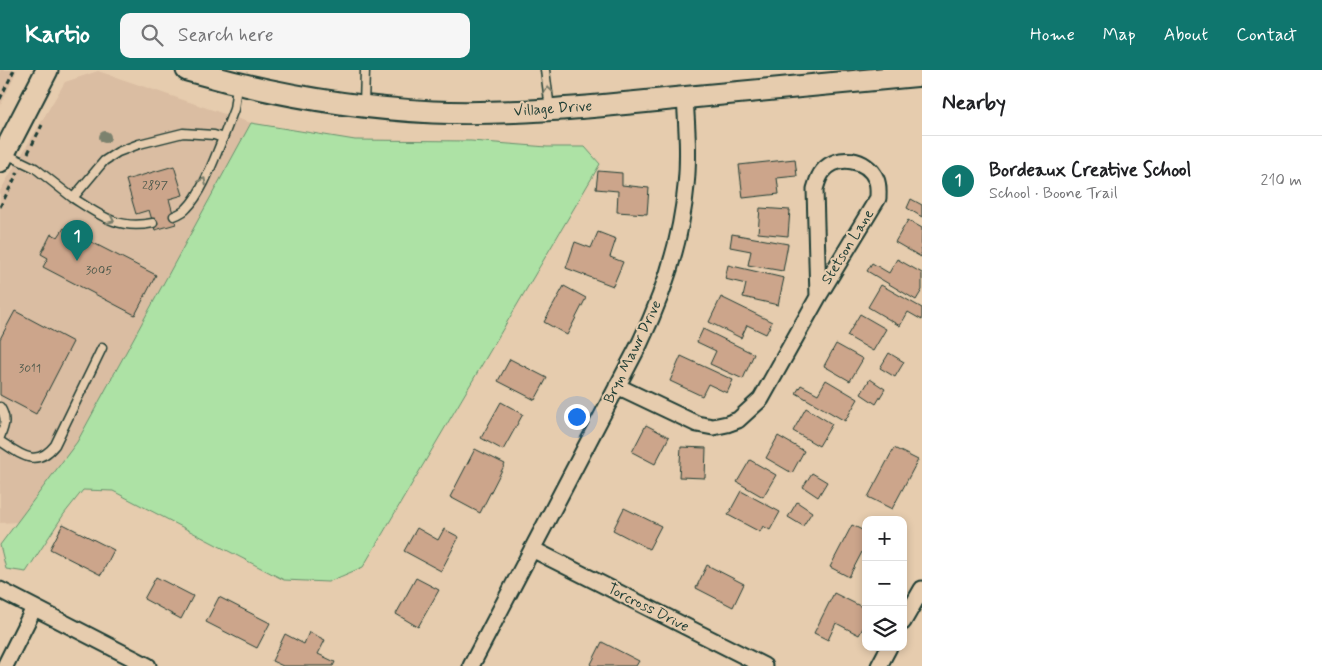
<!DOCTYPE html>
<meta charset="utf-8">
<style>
:root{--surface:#fff;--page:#f6f6f6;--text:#202124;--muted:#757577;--line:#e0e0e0;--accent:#0f766e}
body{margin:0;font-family:Mynerve,sans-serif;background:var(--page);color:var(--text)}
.controls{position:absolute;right:15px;bottom:15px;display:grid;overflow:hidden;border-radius:10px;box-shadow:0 2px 8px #0003}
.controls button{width:45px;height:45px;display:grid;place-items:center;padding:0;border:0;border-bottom:1px solid var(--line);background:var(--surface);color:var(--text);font:25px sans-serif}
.you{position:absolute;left:576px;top:346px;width:18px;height:18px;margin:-12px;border:4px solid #fff;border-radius:50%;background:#1a73e8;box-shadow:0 0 0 8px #1a73e833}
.badge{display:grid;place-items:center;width:32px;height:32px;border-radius:50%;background:var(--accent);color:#fff;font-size:16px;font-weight:700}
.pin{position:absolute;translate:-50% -41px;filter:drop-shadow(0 1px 2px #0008)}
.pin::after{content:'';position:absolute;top:26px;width:18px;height:15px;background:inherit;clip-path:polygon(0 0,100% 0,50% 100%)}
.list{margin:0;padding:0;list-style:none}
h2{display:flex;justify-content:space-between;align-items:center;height:65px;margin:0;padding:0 20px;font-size:21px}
h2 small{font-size:16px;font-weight:400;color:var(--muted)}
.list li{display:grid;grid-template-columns:32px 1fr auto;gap:15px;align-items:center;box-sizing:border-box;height:90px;padding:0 20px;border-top:1px solid var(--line)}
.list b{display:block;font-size:19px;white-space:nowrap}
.list p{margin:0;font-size:16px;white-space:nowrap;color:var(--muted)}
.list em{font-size:16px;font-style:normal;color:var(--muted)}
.icon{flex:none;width:28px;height:28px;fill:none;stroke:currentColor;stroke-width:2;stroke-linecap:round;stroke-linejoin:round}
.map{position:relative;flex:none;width:922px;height:596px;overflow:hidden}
header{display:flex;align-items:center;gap:30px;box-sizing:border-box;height:70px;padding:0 25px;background:var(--accent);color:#fff}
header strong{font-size:24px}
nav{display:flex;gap:28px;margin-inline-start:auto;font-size:18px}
.search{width:350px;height:45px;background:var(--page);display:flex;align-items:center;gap:12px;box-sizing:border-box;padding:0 18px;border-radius:10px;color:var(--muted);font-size:19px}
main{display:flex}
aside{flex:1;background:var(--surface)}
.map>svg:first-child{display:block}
.built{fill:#dabda2}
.green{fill:#ade2a5;stroke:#66906c}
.building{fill:#cca58b;stroke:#1f3d34}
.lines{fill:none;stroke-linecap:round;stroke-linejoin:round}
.lane-casing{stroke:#1f3d34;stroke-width:11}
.street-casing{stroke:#1f3d34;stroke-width:19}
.secondary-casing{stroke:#1f3d34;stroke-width:25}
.path{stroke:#1f3d34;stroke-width:3;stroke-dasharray:5 4;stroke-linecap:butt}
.lane{stroke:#e6ccae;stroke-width:8}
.street{stroke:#e6ccae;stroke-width:15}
.secondary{stroke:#e6ccae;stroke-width:21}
.tree{fill:#7c826e}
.oneway{stroke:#797d6b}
.labels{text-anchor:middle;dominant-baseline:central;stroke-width:4;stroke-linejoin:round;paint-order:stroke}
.number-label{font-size:12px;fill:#4a574a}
.street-label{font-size:15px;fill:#1f3d34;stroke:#e6ccae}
</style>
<header>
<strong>Kartio</strong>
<div class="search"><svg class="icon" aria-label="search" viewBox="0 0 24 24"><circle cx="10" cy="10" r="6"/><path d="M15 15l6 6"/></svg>Search here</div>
<nav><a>Home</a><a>Map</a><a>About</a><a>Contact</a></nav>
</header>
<main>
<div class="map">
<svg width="922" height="596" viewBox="0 0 922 596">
<rect width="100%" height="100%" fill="#e6ccae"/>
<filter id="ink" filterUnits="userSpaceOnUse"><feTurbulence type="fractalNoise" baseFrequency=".02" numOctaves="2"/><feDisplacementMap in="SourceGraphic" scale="10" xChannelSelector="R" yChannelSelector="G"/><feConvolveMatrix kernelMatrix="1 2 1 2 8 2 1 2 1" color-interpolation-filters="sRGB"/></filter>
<g filter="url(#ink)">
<path class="built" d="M0,0H17L0,37Z
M98,1L251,53L77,372L18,452L0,453V121L65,12Z"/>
<path class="green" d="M251,53L355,70L471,71L547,77H585L600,94L363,497L328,512L284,510L113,421L83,420L64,444L26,502L6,499L0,475L77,372Z"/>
<path class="building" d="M795,89L797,106L777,108L779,124L743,128L739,95Z
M174,96L183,125L169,129L176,154L155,160L149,140L136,144L126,110Z
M598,101L622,103V115L649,118L647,144L617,142L618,121L596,119Z
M911,129L922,135V147L907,138Z
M760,138L790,140L788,166L758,163Z
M908,150L922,158L921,187L895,172Z
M64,158L156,205L135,245L43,197L48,188L41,184L51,164L58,167Z
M598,162L616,169L610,187L623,192L613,216L566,198L575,172L591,178Z
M732,164L788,174L783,201L748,195L751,181L730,177Z
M897,189L922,203V220L916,230L867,201L872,193L889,203Z
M728,195L784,208L778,235L743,227L746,214L725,209Z
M881,215L922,238V250L908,242L900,256L868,237Z
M564,216L586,228L567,265L544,252Z
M721,227L772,252L766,264L747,255L741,268L709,252Z
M15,241L73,272L36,344L0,325V269Z
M860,244L886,259L873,281L847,266Z
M703,259L754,284L743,309L710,294L716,281L697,272Z
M836,274L863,289L850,311L824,296Z
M889,283L904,292L895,307L880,298Z
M681,286L733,310L727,323L708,314L702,326L670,311Z
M510,289L547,308L535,330L498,311Z
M870,309L885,319L876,334L861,324Z
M826,310L858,329L845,351L796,323L801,315L818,324Z
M501,332L523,344L503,380L481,368Z
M806,338L832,354L819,376L793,361Z
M646,355L669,367L655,394L632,382Z
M778,366L804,381L792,403L766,388Z
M681,377L706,378L705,408L679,407Z
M894,378L918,390L892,439L868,427Z
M475,379L505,394L480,443L450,427Z
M750,390L776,405L763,427L737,412Z
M812,403L827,412L818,427L803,417Z
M741,421L780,442L770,460L763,456L760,462L728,445Z
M797,432L812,442L803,456L788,447Z
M624,438L661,456L649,479L613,460Z
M63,454L114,480L101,505L50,479Z
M852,455L866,462V484L862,482L849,507L830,497Z
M417,458L438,470L444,459L459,467L441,501L404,481Z
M707,495L744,514L733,537L696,518Z
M156,507L193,526L181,549L144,529Z
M416,508L439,520L418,557L396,544Z
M834,523L866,539V553L859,565L836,553L828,570L814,563Z
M219,527L270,553L257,578L206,552Z
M309,562L325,570L318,584L335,592L333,596H283L272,591L285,564L304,574Z
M602,572L639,591L636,596H590Z"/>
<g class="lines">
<g class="lane-casing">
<path id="lane" d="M545,0L550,39
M364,35L365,0
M6,84L35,98L73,128L104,91L118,82L139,74L183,63L214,65L223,68L234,39L237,16
M73,128C101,146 118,160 153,153
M174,146C179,144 184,142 187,138C203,122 214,89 223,68
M0,337C7,348 5,355 0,367
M0,371C20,384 36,399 55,375L102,278"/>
</g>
<g class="street-casing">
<path id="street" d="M617,316L697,354L713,357L727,354L738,350L761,329L818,227L878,128C878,122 879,115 876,109C867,88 837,84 823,101C818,107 817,113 815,119L818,227
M532,479L764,596
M0,520L148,596
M903,552L922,519
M5,596L34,538
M471,596L640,273C664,223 681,172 686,116C689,87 687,57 685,28
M879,596L889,577"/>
</g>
<g class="secondary-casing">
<path id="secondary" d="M187,0C267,23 349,38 433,42C512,45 591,37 670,29C754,21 838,13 922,5
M0,91L47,0"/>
</g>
<path class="path" d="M0,29L14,0
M28,83L42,55
M0,137L18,102"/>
<use href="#lane" class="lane"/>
<use href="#street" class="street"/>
<use href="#secondary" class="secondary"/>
</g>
<circle class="tree" cx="105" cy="67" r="6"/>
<defs><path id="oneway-chevron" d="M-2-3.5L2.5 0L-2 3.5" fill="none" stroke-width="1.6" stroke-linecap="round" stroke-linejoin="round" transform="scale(1.25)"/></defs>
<g class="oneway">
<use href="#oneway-chevron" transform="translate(548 20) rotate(-98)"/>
<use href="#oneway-chevron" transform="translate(203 111) rotate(-63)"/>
<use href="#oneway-chevron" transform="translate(111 150) rotate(25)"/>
</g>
</g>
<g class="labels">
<g class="number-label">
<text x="155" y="116">2897</text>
<text x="99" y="201">3005</text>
<text x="30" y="299">3011</text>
</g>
<g class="street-label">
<text transform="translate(553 39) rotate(-4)">Village Drive</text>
<text transform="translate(848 177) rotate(-58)">Stetson Lane</text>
<text transform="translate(633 282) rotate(-64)">Bryn Mawr Drive</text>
<text transform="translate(648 538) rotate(27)">Torcross Drive</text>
</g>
</g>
</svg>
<div class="controls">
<button>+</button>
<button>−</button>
<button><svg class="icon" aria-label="layers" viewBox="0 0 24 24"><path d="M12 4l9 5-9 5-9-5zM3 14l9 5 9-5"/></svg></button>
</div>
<div class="you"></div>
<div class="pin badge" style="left:77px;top:191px">1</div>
</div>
<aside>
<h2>Nearby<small></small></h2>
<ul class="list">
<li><span class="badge">1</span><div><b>Bordeaux Creative School</b><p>School · Boone Trail</p></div><em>210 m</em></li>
</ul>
</aside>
</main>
